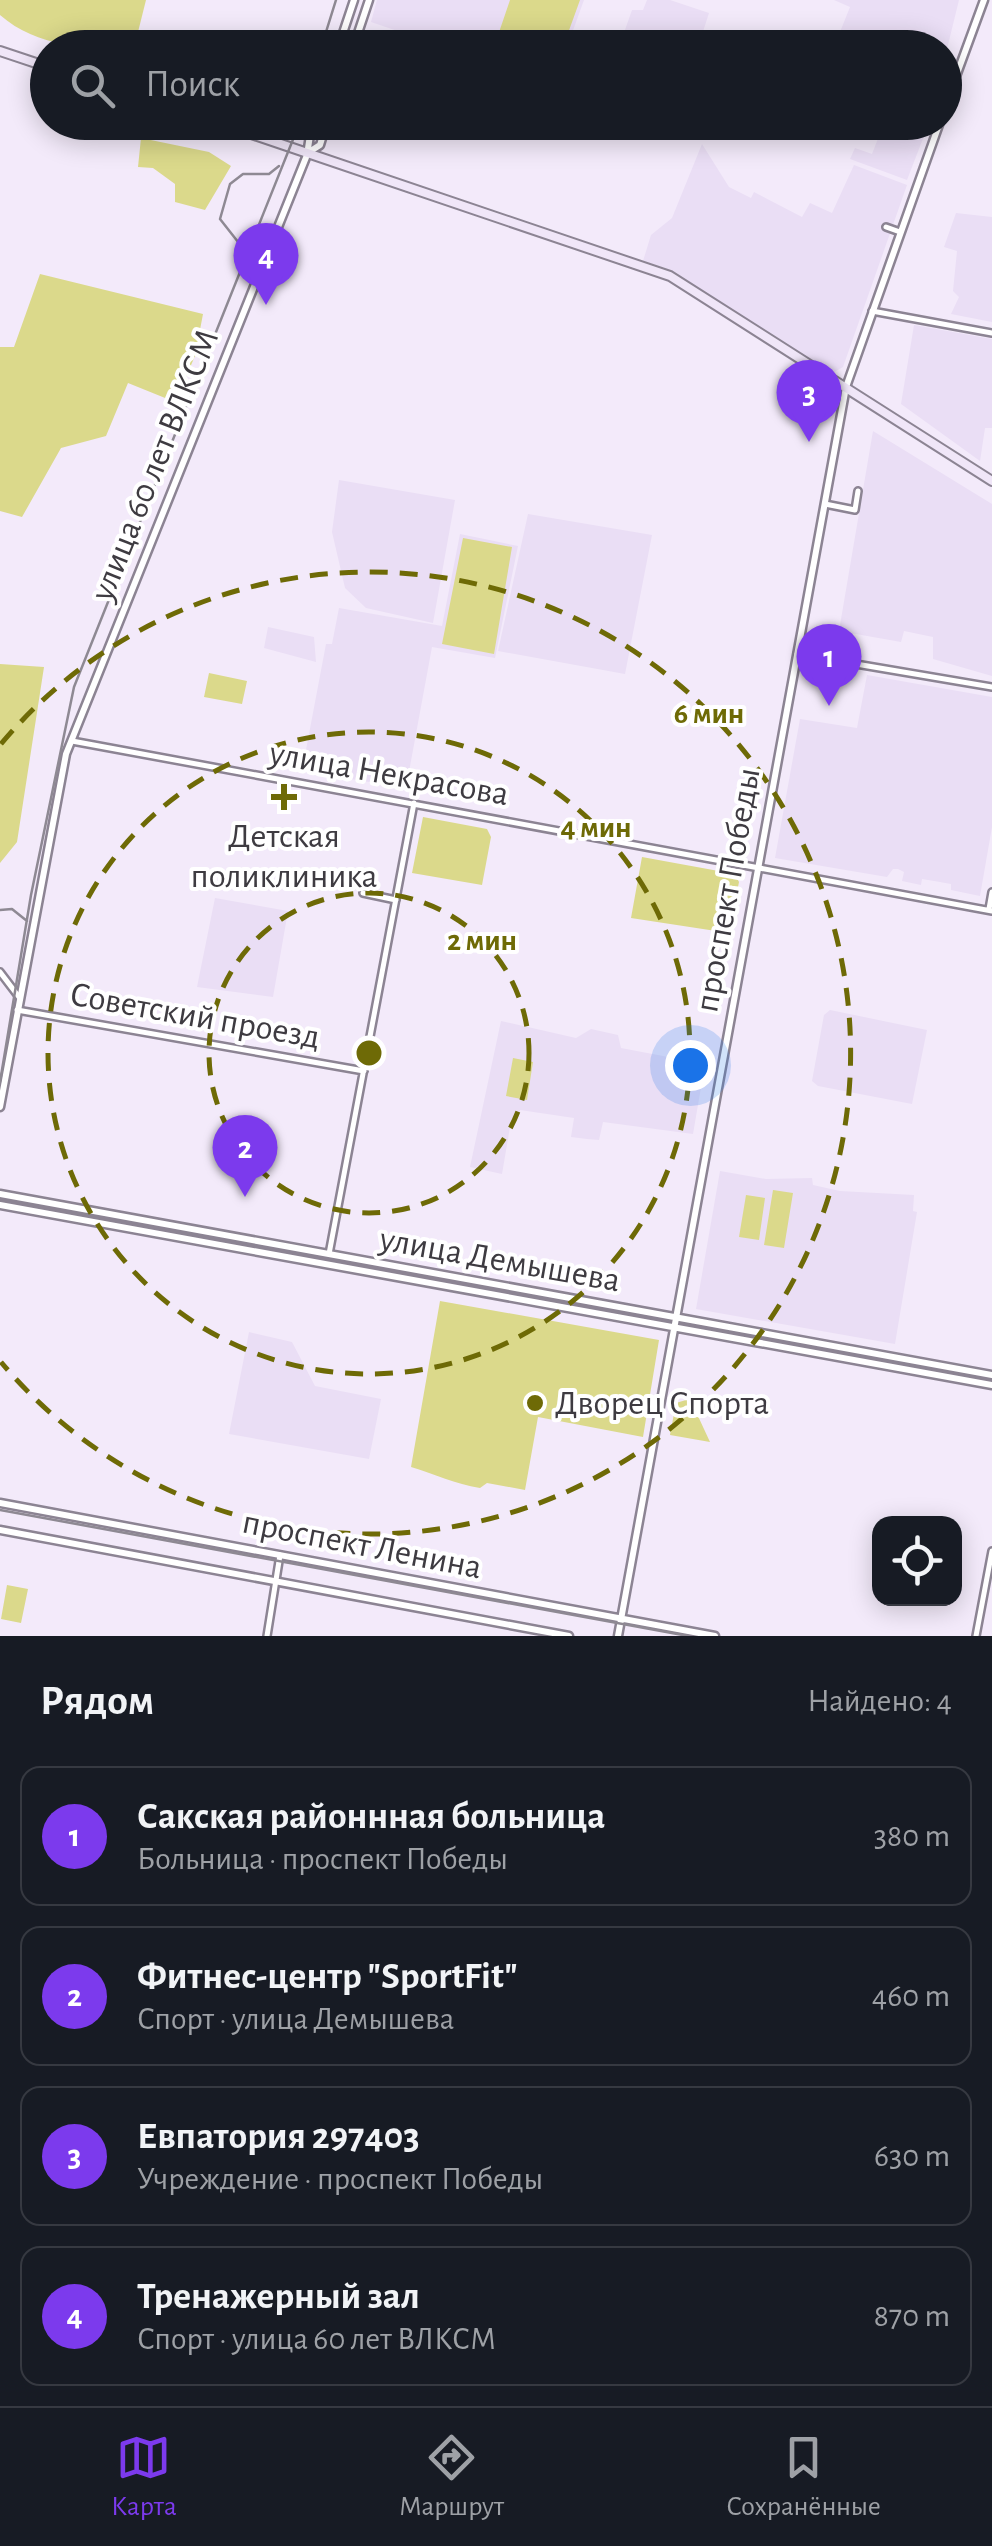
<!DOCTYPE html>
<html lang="ru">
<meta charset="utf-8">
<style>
:root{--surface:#171b24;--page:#20242c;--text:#f1f3f6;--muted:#9ea1a6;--line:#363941;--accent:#7c3aed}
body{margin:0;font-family:"Alegreya Sans",sans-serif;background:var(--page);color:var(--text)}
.controls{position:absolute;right:30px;bottom:30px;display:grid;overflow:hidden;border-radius:20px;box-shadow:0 5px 25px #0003}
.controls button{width:90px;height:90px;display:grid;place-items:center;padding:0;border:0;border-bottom:2px solid var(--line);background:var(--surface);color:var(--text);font:50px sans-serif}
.you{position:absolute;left:690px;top:1065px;width:35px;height:35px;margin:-25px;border:8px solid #fff;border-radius:50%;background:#1a73e8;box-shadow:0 0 0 15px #1a73e833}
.badge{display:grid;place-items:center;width:65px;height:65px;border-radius:50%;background:var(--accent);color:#fff;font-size:32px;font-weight:700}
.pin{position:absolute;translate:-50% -82px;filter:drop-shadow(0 2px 5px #0008)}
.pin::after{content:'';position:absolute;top:52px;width:35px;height:30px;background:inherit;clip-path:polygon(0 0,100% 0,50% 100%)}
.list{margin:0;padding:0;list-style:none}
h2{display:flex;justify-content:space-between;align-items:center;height:130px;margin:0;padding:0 40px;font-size:42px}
h2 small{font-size:32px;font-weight:400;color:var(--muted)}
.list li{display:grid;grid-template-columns:65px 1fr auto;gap:30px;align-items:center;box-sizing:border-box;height:140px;margin:0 20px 20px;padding:0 20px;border:2px solid var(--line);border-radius:20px}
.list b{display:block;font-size:38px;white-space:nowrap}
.list p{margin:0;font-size:32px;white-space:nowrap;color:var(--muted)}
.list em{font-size:32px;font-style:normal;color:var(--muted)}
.icon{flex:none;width:55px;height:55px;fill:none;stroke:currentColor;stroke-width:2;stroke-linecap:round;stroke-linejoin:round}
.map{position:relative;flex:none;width:992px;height:1636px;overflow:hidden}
.search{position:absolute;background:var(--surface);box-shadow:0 5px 25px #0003;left:30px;right:30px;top:30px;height:110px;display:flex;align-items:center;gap:25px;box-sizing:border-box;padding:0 35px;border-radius:55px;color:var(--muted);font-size:38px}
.sheet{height:770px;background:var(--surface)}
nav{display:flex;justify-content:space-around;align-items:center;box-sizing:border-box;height:140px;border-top:2px solid var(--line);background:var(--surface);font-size:28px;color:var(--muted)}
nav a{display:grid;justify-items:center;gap:5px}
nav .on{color:var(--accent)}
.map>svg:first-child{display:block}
.built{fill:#eadef5}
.green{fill:#dbd98b}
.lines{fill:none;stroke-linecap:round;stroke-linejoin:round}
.minor-casing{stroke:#8c8493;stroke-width:10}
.tertiary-casing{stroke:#8c8493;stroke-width:11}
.secondary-casing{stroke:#8c8493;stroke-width:12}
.minor{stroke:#fff;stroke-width:5}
.tertiary{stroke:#fff;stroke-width:6}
.secondary{stroke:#f0e6f8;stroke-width:8}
.tram{stroke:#8e8993;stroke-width:2.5}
.ring{fill:none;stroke:#6e6a06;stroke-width:5;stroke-dasharray:18 12}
.poi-dot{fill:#6e6a06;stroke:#fff;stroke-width:4}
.labels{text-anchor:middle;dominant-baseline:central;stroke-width:8;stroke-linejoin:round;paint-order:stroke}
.street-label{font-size:35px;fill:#3e3b41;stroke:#fff}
.poi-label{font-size:35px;fill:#3e3b41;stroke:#fff}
.centre{fill:#6e6a06;stroke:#fff;stroke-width:5}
.ring-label{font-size:30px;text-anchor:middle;font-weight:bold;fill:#6e6a06;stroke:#fff;stroke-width:8;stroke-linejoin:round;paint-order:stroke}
</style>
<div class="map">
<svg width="992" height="1636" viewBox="0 0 992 1636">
<rect width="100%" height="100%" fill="#f3eafa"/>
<path class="built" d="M377,0H584L567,47H445L371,22Z
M647,0H670L709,13L698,47H619L632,10H643Z
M834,0H959L945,57L944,48L834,47L850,7Z
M884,123H929L907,180L850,159L855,148L872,154Z
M702,144L729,187L751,198L754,192L802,217L810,203L832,213L854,165L907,185L843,367L829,375L665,268L643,261L651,235L672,218Z
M956,213L992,217V322L951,314L959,297L953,291L957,251L944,247Z
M914,325L992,339V428H985L980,461L901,404Z
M873,431L992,504V676L933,659V637L904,631L901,642L839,631Z
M339,480L455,500L433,623L366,608L345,588L332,532Z
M528,514L652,535L625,674L498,651Z
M460,534L518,546L495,658L432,647L406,788L302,771L326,644H332L339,608L442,626Z
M268,627L314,637L316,662L264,648Z
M867,675L992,697V827L980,896L951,890V884L940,882L922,879L921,885L902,881L904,872L898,869H893L887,877L775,858L800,719L857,728Z
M215,898L288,911L273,997L197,987Z
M830,1010L927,1030L912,1104L818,1086L812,1081L824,1015Z
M501,1021L576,1038L591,1029L618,1035L621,1048L705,1064L693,1134L603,1122L599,1140L587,1139L571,1137L574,1118L520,1110L517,1121H511L502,1174L470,1167Z
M720,1171L766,1179L812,1178L813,1185L840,1191L914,1195L913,1211L917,1212L895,1344L696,1309Z
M249,1332L292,1342L315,1386L381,1399L369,1459L229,1434Z"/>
<path class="green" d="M0,0H146L134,48C86,48 38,48 0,15Z
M510,0H580L563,47H494Z
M141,138L209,152L231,166L205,210L175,202V184L153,168L138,167Z
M40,274L203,314L195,356L175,402L128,383L106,436L61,448L22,517L0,511V347H14Z
M463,538L512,547L494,654L442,644Z
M0,664L44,667L17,842L0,863Z
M209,673L247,681L242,704L204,697Z
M423,817L487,829L491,837L482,885L412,873Z
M642,857L735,874L739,882L729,933L631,918Z
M513,1058L533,1062L527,1100L506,1096Z
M773,1190L793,1193L784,1248L764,1245Z
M746,1195L765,1198L759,1240L739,1237Z
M85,1213L321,1256L323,1258L84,1217Z
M336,1258L659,1318V1322L336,1263Z
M440,1301L659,1340L643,1437L538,1417L525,1490L487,1483L480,1488C455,1484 435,1474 411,1467Z
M694,1325L992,1378V1382L693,1329Z
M686,1400L691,1401L710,1442L670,1435L676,1403Z
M7,1585L28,1589L21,1623L1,1619Z"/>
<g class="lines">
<g class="minor-casing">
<path id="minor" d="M886,227L900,232
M872,311L992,333
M825,504L855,510L858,491
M797,654L992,687
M72,741L992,911
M363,893L396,900
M989,909L992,892
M0,972L19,997
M17,1010L364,1071
M329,1254L414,803
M267,1636L280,1555
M976,1636L992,1551"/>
</g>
<g class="tertiary-casing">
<path id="tertiary" d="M338,48L354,0
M353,48L369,0
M944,109L984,0
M309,152L320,145L327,122
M0,1107L66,754L307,155L312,122
M0,1194L992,1375
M0,1205L992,1385
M0,1503L715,1636
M0,1530L569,1636
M618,1636L846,387L940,122"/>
</g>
<g class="secondary-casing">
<path id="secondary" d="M0,51L48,67
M216,122L670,276L992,481"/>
</g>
<use href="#minor" class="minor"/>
<use href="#tertiary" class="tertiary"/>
<use href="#secondary" class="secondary"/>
<path class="tram" d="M321,48L336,0
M237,262L242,247L220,219L230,184L243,174H269L279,166
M0,910L12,909L27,921
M0,1082L31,895L74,687L300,122
M0,1510L688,1636"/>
</g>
<g class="ring">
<circle cx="369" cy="1053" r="160"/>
<circle cx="369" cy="1053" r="321"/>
<path d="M1 744A481 481 0 1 1 1 1362"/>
</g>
<g class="poi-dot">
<path d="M279 782h10v10h10v10h-10v10h-10v-10h-10v-10h10z"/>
<circle cx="535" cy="1403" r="10"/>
</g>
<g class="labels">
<g class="street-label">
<text transform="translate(155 465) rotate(-68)">улица 60 лет ВЛКСМ</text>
<text transform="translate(389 774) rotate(10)">улица Некрасова</text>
<text transform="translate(728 890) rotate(-80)">проспект Победы</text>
<text transform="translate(195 1016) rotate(10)">Советский проезд</text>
<text transform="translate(500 1260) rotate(10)">улица Демышева</text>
<text transform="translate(362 1545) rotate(11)">проспект Ленина</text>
</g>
<g class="poi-label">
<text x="284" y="836">Детская<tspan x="284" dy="40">поликлиника</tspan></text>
<text x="555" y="1403" text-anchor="start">Дворец Спорта</text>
</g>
</g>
<circle cx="369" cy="1053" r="15" class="centre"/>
<g class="ring-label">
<text x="709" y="723">6 мин</text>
<text x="596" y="837">4 мин</text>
<text x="482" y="950">2 мин</text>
</g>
</svg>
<div class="controls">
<button><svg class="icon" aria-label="locate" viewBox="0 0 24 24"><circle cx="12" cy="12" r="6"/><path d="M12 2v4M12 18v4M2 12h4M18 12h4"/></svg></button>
</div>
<div class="you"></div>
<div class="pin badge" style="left:829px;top:706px">1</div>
<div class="pin badge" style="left:245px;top:1197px">2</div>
<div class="pin badge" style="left:809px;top:442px">3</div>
<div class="pin badge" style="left:266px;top:305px">4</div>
<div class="search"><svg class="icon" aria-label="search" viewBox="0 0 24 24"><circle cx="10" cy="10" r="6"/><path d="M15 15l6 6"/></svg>Поиск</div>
</div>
<section class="sheet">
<h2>Рядом<small>Найдено: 4</small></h2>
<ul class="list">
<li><span class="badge">1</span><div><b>Сакская районнная больница</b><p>Больница · проспект Победы</p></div><em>380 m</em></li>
<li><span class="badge">2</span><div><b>Фитнес-центр &quot;SportFit&quot;</b><p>Спорт · улица Демышева</p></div><em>460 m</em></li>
<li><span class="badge">3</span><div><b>Евпатория 297403</b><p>Учреждение · проспект Победы</p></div><em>630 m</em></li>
<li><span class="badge">4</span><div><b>Тренажерный зал</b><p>Спорт · улица 60 лет ВЛКСМ</p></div><em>870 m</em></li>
</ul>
</section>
<nav>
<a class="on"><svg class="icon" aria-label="map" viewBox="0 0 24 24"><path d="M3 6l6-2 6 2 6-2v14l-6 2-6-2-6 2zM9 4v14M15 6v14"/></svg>Карта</a>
<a><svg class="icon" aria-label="directions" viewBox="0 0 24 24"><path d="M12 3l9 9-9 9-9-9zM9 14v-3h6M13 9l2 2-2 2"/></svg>Маршрут</a>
<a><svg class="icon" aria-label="saved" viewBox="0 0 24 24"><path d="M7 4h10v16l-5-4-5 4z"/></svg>Сохранённые</a>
</nav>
